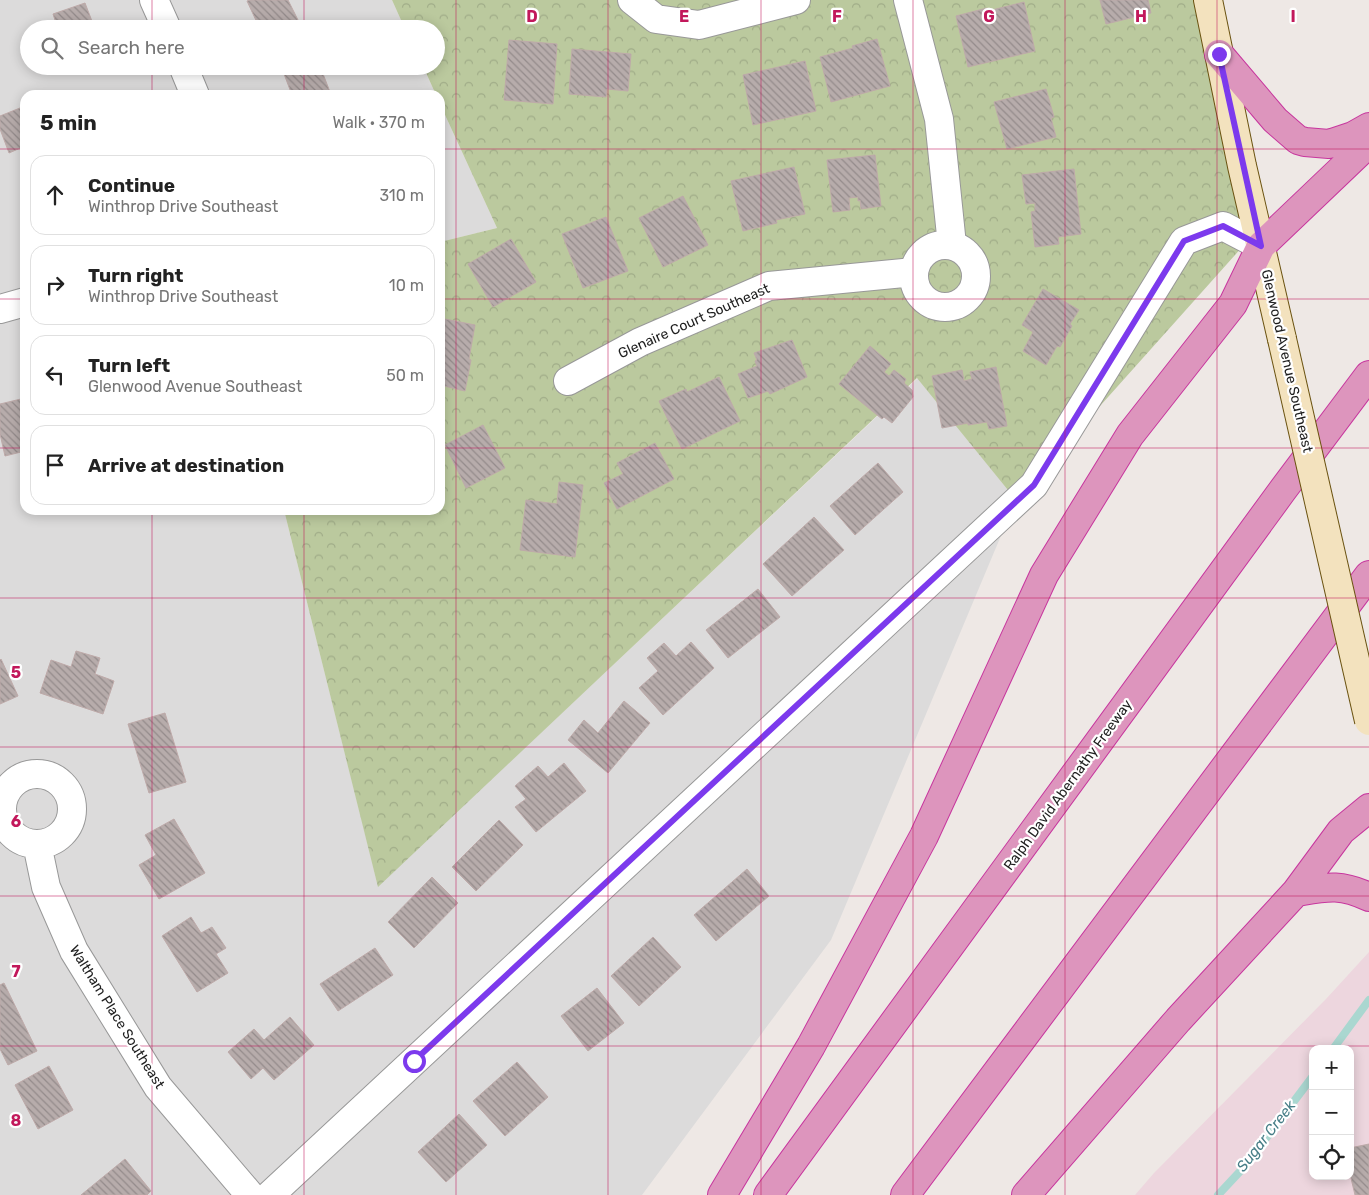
<!DOCTYPE html>
<meta charset="utf-8">
<style>
:root{--surface:#fff;--page:#f2f2f2;--text:#222;--muted:#767676;--line:#e0e0e0}
body{margin:0;font-family:Rubik,sans-serif;background:var(--page);color:var(--text)}
.controls{position:absolute;right:15px;bottom:15px;display:grid;overflow:hidden;border-radius:10px;box-shadow:0 2px 12px #0003}
.controls button{width:45px;height:45px;display:grid;place-items:center;padding:0;border:0;border-bottom:1px solid var(--line);background:var(--surface);color:var(--text);font:25px sans-serif}
.stop{position:absolute;width:15px;height:15px;margin:-11px;border:4px solid #7c3aed;border-radius:50%;background:#fff}
.stop.end{background:#7c3aed;border-color:#fff;box-shadow:0 1px 5px #0008}
.list{margin:0;padding:0;list-style:none}
h2{display:flex;justify-content:space-between;align-items:center;height:65px;margin:0;padding:0 20px;font-size:21px}
h2 small{font-size:16px;font-weight:400;color:var(--muted)}
.list li{display:grid;grid-template-columns:32px 1fr auto;gap:15px;align-items:center;box-sizing:border-box;height:80px;margin:0 10px 10px;padding:0 10px;border:1px solid var(--line);border-radius:15px}
.list b{display:block;font-size:19px;white-space:nowrap}
.list p{margin:0;font-size:16px;white-space:nowrap;color:var(--muted)}
.list em{font-size:16px;font-style:normal;color:var(--muted)}
.icon{flex:none;width:28px;height:28px;fill:none;stroke:currentColor;stroke-width:2;stroke-linecap:round;stroke-linejoin:round}
.map{position:relative;flex:none;width:1369px;height:1195px;overflow:hidden}
.search{position:absolute;background:var(--surface);box-shadow:0 2px 12px #0003;left:20px;top:20px;width:425px;height:55px;display:flex;align-items:center;gap:12px;box-sizing:border-box;padding:0 18px;border-radius:28px;color:var(--muted);font-size:19px}
.panel{position:absolute;background:var(--surface);box-shadow:0 2px 12px #0003;left:20px;top:90px;width:425px;height:425px;border-radius:15px}
.map>svg:first-child{display:block}
.residential{fill:#dcdbdb}
.commercial{fill:#edd6de;fill-rule:evenodd}
.forest{fill:url(#forest-crowns)}
.lines{fill:none;stroke-linecap:round;stroke-linejoin:round}
.stream{stroke:#aad7d0;stroke-width:8}
.building{fill:url(#building-back-hatch);stroke:#beaaa9}
.street-casing{stroke:#989898;stroke-width:30}
.secondary-casing{stroke:#6a5210;stroke-width:30}
.highway-casing{stroke:#c7369e;stroke-width:30}
.street{stroke:#fff;stroke-width:28}
.secondary{stroke:#f3e2be;stroke-width:28}
.highway{stroke:#dd95bd;stroke-width:28}
.secondary-bridge-casing{stroke:#6a5210;stroke-width:30;stroke-linecap:butt}
.secondary-bridge{stroke:#f3e2be;stroke-width:28}
.route{stroke:#7c3aed;stroke-width:6}
.grid{fill:none;stroke:#c2185b;stroke-width:1;stroke-opacity:0.55}
.labels{text-anchor:middle;dominant-baseline:central;stroke-width:4.5;stroke-linejoin:round;paint-order:stroke}
.street-label{font-size:14px;fill:#1e1e1e;stroke:#fff}
.water-label{font-size:15px;font-style:italic;fill:#477e87;stroke:#fff}
.grid-label{font-size:16px;text-anchor:middle;font-weight:bold;fill:#c2185b;stroke:#fff;stroke-width:4.5;stroke-linejoin:round;paint-order:stroke}
</style>
<div class="map">
<svg width="1369" height="1195" viewBox="0 0 1369 1195">
<defs>
<pattern id="forest-crowns" width="20" height="18" patternUnits="userSpaceOnUse" patternTransform="scale(1.25)"><rect width="20" height="18" fill="#bbc99e"/><path d="M2 6a3 3 0 1 1 6 0M12 15a3 3 0 1 1 6 0" fill="none" stroke="#a0ac88"/></pattern>
<pattern id="building-back-hatch" width="6" height="6" patternUnits="userSpaceOnUse" patternTransform="scale(1.25)"><rect width="6" height="6" fill="#b7acab"/><path d="M-1 5l2 2M0 0l6 6M5-1l2 2" fill="none" stroke="#948b8b"/></pattern>
</defs>
<rect width="100%" height="100%" fill="#eee8e5"/>
<path class="residential" d="M0,0H392L405,29H29V66H423L436,95H25V510H284L378,886L918,378L1016,500L831,940L642,1195H0Z
M440,104L497,228L440,242Z"/>
<path class="commercial" d="M1369,952V1195H1135L1154,1173L1326,999ZM1313,1049H1350V1176H1313Z"/>
<path class="forest" d="M392,0H1207L1252,236L1016,500L917,378L378,887L284,510H440V242L497,228L440,104V95H436L423,66H436V29H405Z"/>
<g class="lines">
<path class="stream" d="M1333,1049L1369,1000
M1218,1195L1246,1165L1313,1076"/>
</g>
<path class="building" d="M250,0H288L300,24L291,29H260L247,1Z
M1100,0H1148L1151,13L1106,24Z
M1024,2L1035,51L968,67L956,16L987,8L988,11Z
M85,3L95,29H58L53,14Z
M877,39L890,86L831,102L820,57L853,48L852,46Z
M509,40L557,44L553,104L504,100Z
M572,49L631,54L628,91L607,89L606,97L569,94Z
M805,61L816,111L753,125L743,75Z
M281,66H320L330,92L323,95H292Z
M1046,89L1054,117L1051,118L1056,137L1007,149L994,102Z
M25,106V146L9,153L0,129V116Z
M875,155L881,206L861,209L860,200L858,201V197L849,198L850,210L833,212L827,160Z
M794,167L805,214L776,220L777,223L743,231L731,181Z
M1074,169L1081,234L1058,237L1059,244L1035,247L1031,212L1035,211V203L1026,204L1022,175Z
M683,196L708,245L663,267L639,218Z
M606,217L628,271L583,288L562,234Z
M511,239L536,282L493,307L468,264Z
M1043,289L1079,310L1070,324L1072,326L1060,347L1057,346L1046,365L1023,351L1033,332L1022,325Z
M440,318L475,325L469,359L471,360L465,391L440,385Z
M792,340L807,377L770,394L768,391L748,398L738,374L757,366L755,361L757,360L754,353Z
M870,346L891,364L884,372L889,376L894,370L906,379L904,383L912,390L913,397L892,423L884,417L882,419L839,384Z
M996,367L1007,426L989,429L987,422L968,425V423L942,428L932,376L962,370L964,381L972,379L970,372Z
M719,377L740,421L682,449L659,401L686,389L687,392Z
M25,398V451L5,456L0,434V404Z
M483,425L505,468L466,488L445,445Z
M655,443L674,479L617,509L604,483L623,474L617,463Z
M878,463L903,492L855,535L830,506Z
M559,482L583,485L575,557L520,550L526,500L557,504Z
M814,517L844,550L792,596L763,564Z
M758,589L780,617L728,658L706,630Z
M691,642L714,668L663,715L639,688L658,671L647,658L664,643L676,656Z
M76,651L100,658L95,674L114,681L103,714L40,693L51,660L71,667Z
M1,659L18,696L0,704V660Z
M624,701L650,723L608,773L568,740L584,720L598,733Z
M165,713L186,782L149,793L128,724Z
M564,763L586,791L536,832L515,807L526,799L515,786L538,766L548,777Z
M174,819L205,873L159,899L139,865L156,855L145,835Z
M499,820L523,845L476,891L452,867Z
M747,869L769,896L716,941L694,915Z
M432,877L458,903L414,948L388,922Z
M191,917L201,933L212,927L226,948L216,954L228,973L197,992L162,936Z
M653,937L681,967L639,1006L611,976Z
M375,948L393,975L338,1011L320,984Z
M4,983L37,1051L8,1065L0,1049V985Z
M597,988L624,1023L588,1051L561,1016Z
M290,1017L314,1045L274,1080L263,1068L251,1079L228,1052L254,1029L264,1040Z
M517,1062L548,1097L505,1136L473,1101Z
M49,1066L73,1110L38,1129L15,1085Z
M459,1114L487,1145L446,1182L418,1152Z
M1369,1144V1195H1355L1350,1174V1148Z
M125,1159L151,1191L147,1195H81Z"/>
<g class="lines">
<g class="street-casing">
<path id="street" d="M154,0L167,29
M632,0L656,19L699,25L796,0
M908,0L939,119L952,245
M183,66L195,95
M914 276a31 31 0 1 1 62 0a31 31 0 1 1-62 0Z
M0,309L25,302
M568,381L640,342L769,286L914,272
M2 809a35 35 0 1 1 70 0a35 35 0 1 1-70 0Z
M37,844L46,887L74,951L158,1087L250,1195
M270,1195L1034,485L1184,241L1223,226L1261,246"/>
</g>
<g class="secondary-casing">
<path id="secondary" d="M1208,0L1242,166L1282,339"/>
</g>
<g class="highway-casing">
<path id="highway" d="M1219,54L1275,120L1298,140L1305,142L1329,144L1353,136L1369,127
M1296,892C1326,887 1340,883 1369,897
M722,1195L811,1046L924,836L1044,575L1130,435L1233,304L1261,246L1369,143
M768,1195L1282,491L1369,375
M905,1195L1369,575
M1026,1195L1178,1020L1296,892L1341,831L1369,808"/>
</g>
<use href="#street" class="street"/>
<use href="#secondary" class="secondary"/>
<use href="#highway" class="highway"/>
<g class="secondary-bridge-casing">
<path id="secondary-bridge" d="M1282,339L1369,721"/>
</g>
<use href="#secondary-bridge" class="secondary-bridge"/>
</g>
<g class="lines">
<path class="route" d="M414,1061L1034,485L1184,241L1223,226L1261,246L1219,54"/>
</g>
<path class="grid" d="M152,0V29M304,0V29M456,0V1195M608,0V1195M761,0V1195M913,0V1195M1065,0V1195M1217,0V1195M152,66V95M304,66V95M0,149H25M440,149H1369M0,299H25M440,299H1369M0,448H25M440,448H1369M152,510V1195M304,510V1195M0,598H1369M0,747H1369M0,896H1369M0,1046H1369"/>
<g class="labels">
<g class="street-label">
<text transform="translate(694 321) rotate(-24)">Glenaire Court Southeast</text>
<text transform="translate(1287 361) rotate(77)">Glenwood Avenue Southeast</text>
<text transform="translate(1068 785) rotate(-54)">Ralph David Abernathy Freeway</text>
<text transform="translate(117 1017) rotate(58)">Waltham Place Southeast</text>
</g>
<g class="water-label">
<text transform="translate(1266 1136) rotate(-52)">Sugar Creek</text>
</g>
</g>
<g class="grid-label">
<text x="532" y="22">D</text>
<text x="684" y="22">E</text>
<text x="837" y="22">F</text>
<text x="989" y="22">G</text>
<text x="1141" y="22">H</text>
<text x="1293" y="22">I</text>
<text x="16" y="678">5</text>
<text x="16" y="827">6</text>
<text x="16" y="977">7</text>
<text x="16" y="1126">8</text>
</g>
</svg>
<div class="controls">
<button>+</button>
<button>−</button>
<button><svg class="icon" aria-label="locate" viewBox="0 0 24 24"><circle cx="12" cy="12" r="6"/><path d="M12 2v4M12 18v4M2 12h4M18 12h4"/></svg></button>
</div>
<div class="stop" style="left:414px;top:1061px"></div>
<div class="stop end" style="left:1219px;top:54px"></div>
<div class="search"><svg class="icon" aria-label="search" viewBox="0 0 24 24"><circle cx="10" cy="10" r="6"/><path d="M15 15l6 6"/></svg>Search here</div>
<section class="panel">
<h2>5 min<small>Walk · 370 m</small></h2>
<ul class="list">
<li><svg class="icon" aria-label="ahead" viewBox="0 0 24 24"><path d="M12 20V5M6 11l6-6 6 6"/></svg><div><b>Continue</b><p>Winthrop Drive Southeast</p></div><em>310 m</em></li>
<li><svg class="icon" aria-label="right" viewBox="0 0 24 24"><path d="M7 20v-9h11M14 6l5 5-5 5"/></svg><div><b>Turn right</b><p>Winthrop Drive Southeast</p></div><em>10 m</em></li>
<li><svg class="icon" aria-label="left" viewBox="0 0 24 24"><path d="M17 20v-9H6M10 6l-5 5 5 5"/></svg><div><b>Turn left</b><p>Glenwood Avenue Southeast</p></div><em>50 m</em></li>
<li><svg class="icon" aria-label="arrive" viewBox="0 0 24 24"><path d="M6 21V4h12l-3 4 3 4H6"/></svg><div><b>Arrive at destination</b></div></li>
</ul>
</section>
</div>
